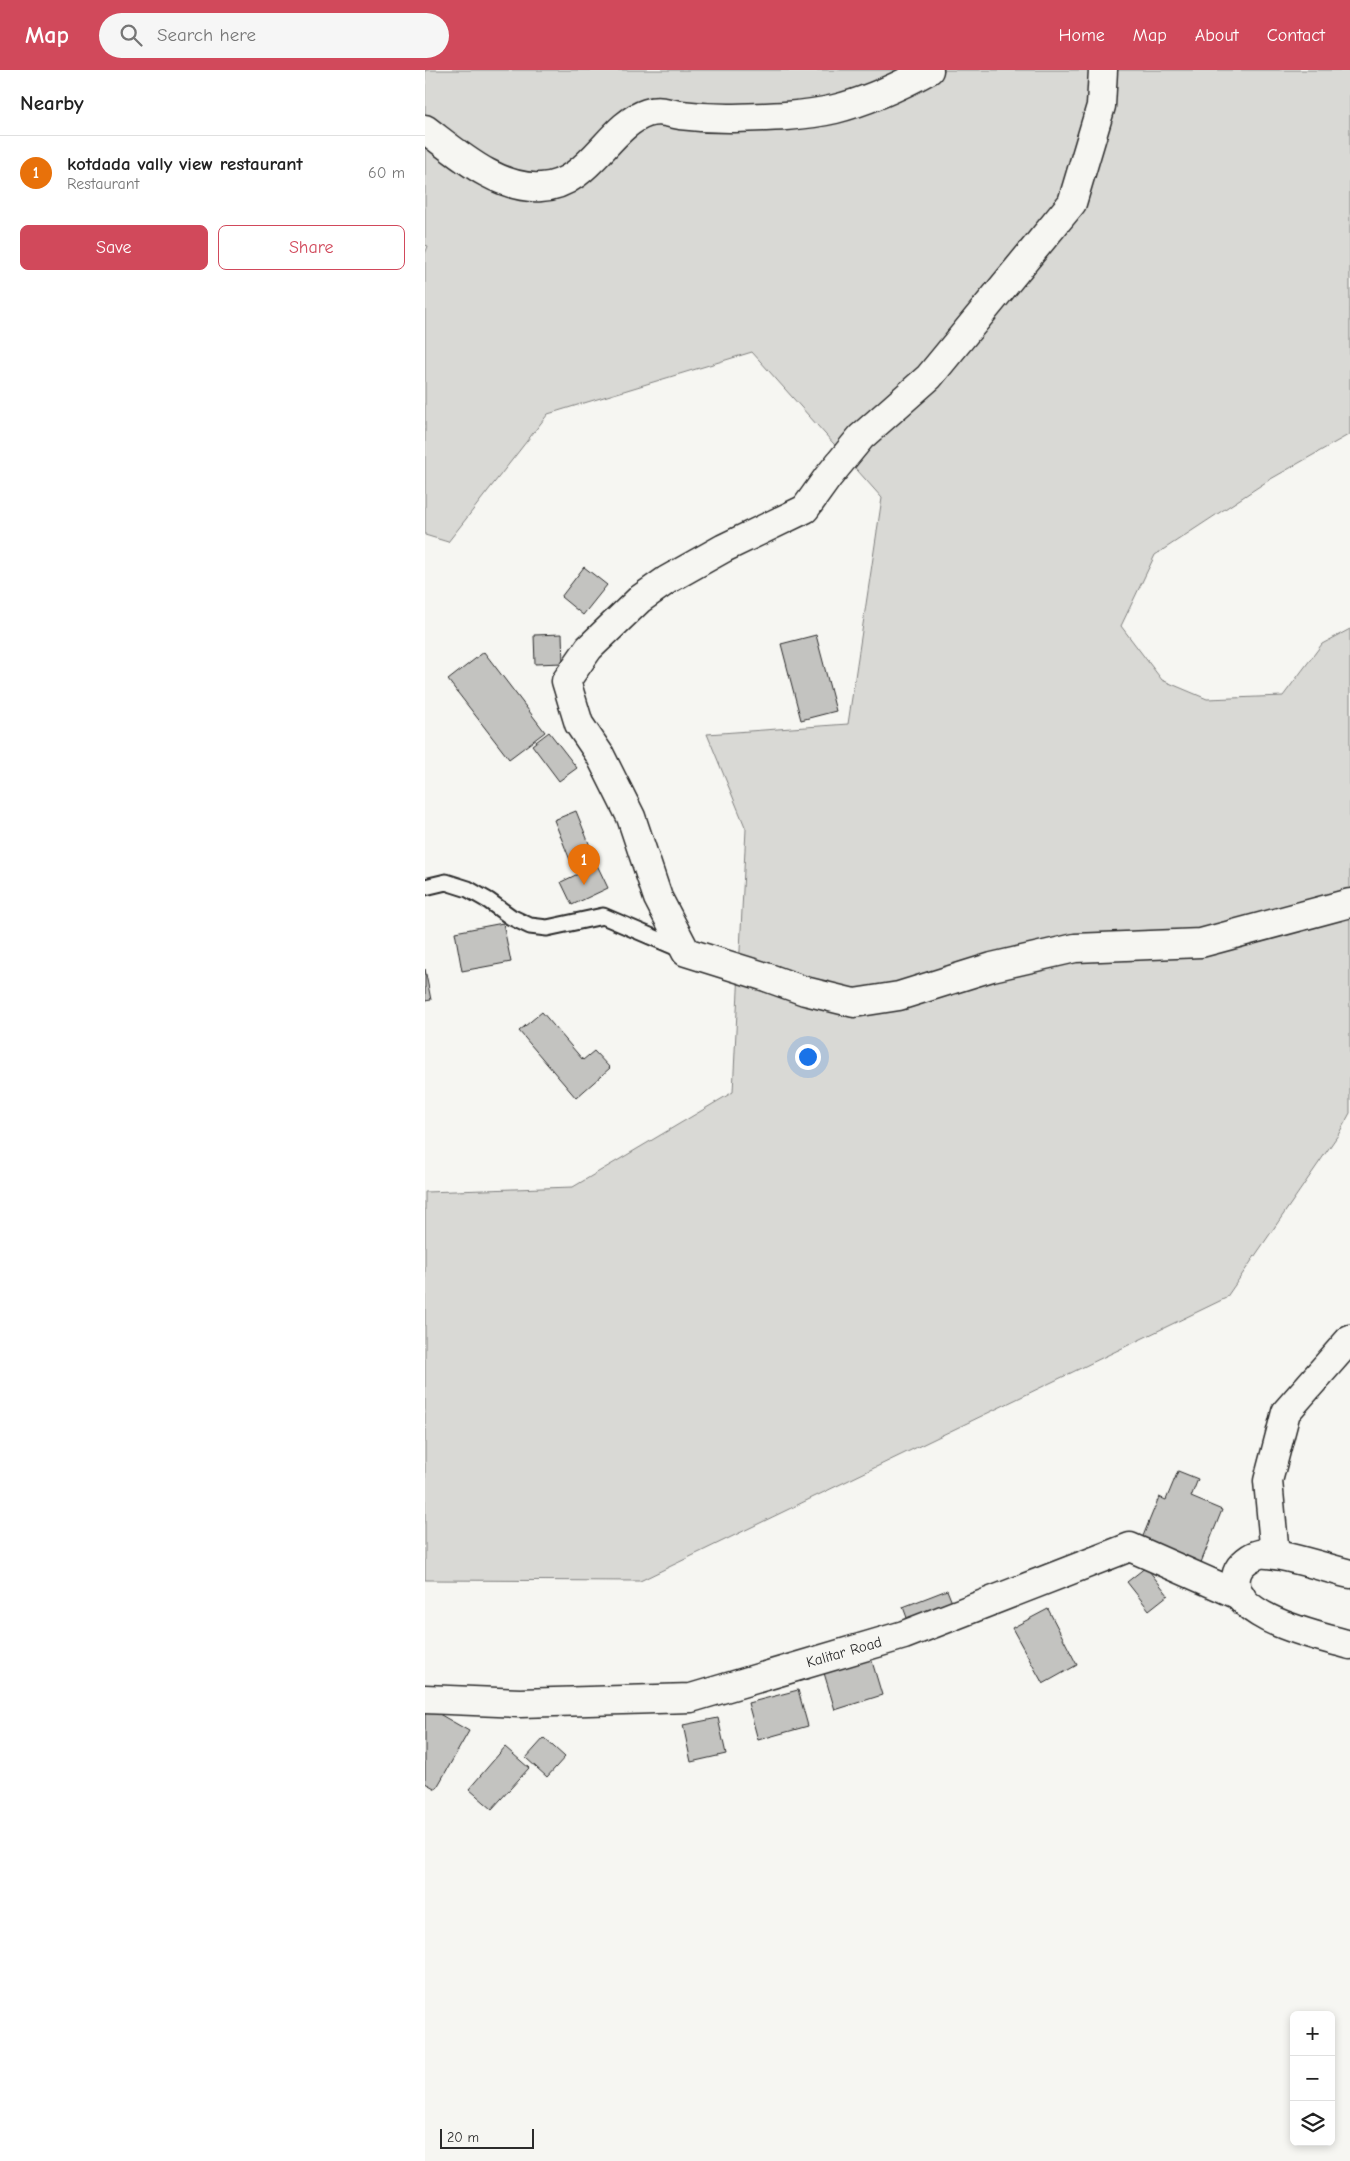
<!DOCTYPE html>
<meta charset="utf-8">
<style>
:root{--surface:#fff;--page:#f6f6f6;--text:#222;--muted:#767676;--line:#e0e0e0;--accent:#d1495b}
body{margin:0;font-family:"Comic Neue",sans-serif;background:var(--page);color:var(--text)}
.controls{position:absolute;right:15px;bottom:15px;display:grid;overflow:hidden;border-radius:8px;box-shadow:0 2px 8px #0003}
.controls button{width:45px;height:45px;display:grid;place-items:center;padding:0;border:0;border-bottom:1px solid var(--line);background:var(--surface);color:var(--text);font:25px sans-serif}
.scale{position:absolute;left:15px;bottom:12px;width:94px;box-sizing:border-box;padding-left:5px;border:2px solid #2b2b2b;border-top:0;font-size:14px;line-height:18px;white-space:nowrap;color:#2b2b2b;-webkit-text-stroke:4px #f6f6f2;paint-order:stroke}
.you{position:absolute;left:382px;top:986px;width:18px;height:18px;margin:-12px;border:4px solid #fff;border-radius:50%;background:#1a73e8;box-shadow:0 0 0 8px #1a73e833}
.badge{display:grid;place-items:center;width:32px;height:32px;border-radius:50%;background:var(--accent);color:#fff;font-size:16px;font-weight:700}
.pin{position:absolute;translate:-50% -41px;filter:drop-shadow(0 1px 2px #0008)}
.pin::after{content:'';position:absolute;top:26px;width:18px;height:15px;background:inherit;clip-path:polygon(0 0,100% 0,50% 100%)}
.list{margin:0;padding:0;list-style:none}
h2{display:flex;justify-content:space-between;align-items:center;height:65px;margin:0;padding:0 20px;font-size:21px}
h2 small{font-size:16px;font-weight:400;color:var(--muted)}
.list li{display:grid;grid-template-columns:32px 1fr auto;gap:15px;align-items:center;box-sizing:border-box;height:75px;padding:0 20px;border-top:1px solid var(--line)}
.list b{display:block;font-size:19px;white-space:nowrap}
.list p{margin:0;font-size:16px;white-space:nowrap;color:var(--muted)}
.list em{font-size:16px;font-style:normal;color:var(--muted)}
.actions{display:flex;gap:10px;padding:15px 20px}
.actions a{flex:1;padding:11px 0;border:1px solid var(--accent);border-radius:8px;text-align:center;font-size:18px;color:var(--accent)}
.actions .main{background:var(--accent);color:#fff}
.icon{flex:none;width:28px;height:28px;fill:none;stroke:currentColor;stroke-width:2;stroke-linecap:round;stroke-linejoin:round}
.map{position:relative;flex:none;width:925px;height:2091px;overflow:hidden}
header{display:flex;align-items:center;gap:30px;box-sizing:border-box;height:70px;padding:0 25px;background:var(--accent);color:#fff}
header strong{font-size:24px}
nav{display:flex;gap:28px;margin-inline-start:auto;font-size:18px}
.search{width:350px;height:45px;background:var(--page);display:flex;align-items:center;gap:12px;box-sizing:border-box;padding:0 18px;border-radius:28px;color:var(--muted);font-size:19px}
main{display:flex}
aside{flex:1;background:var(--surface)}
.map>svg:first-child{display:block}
.green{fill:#d9d9d5;stroke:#828280}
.building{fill:#c3c3c0;stroke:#2b2b2b}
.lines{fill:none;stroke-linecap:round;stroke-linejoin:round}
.service-casing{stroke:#2b2b2b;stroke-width:19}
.minor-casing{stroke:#2b2b2b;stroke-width:31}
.primary-casing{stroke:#2b2b2b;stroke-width:31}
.service{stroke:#f6f6f2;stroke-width:15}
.minor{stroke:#f6f6f2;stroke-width:28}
.primary{stroke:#f6f6f2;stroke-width:28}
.labels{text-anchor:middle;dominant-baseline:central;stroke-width:4;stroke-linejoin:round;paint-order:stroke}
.street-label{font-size:15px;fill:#2b2b2b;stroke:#f6f6f2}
</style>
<header>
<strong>Map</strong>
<div class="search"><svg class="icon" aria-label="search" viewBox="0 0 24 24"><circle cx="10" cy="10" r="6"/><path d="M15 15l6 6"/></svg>Search here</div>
<nav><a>Home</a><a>Map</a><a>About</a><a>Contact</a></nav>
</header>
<main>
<aside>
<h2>Nearby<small></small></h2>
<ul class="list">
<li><span class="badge" style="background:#e8710a">1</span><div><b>kotdada vally view restaurant</b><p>Restaurant</p></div><em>60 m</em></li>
</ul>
<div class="actions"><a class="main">Save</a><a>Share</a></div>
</aside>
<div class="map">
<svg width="925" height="2091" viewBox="0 0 925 2091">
<rect width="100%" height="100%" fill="#f6f6f2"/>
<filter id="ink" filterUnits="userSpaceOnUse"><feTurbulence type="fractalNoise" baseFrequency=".02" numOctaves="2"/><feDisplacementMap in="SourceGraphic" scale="10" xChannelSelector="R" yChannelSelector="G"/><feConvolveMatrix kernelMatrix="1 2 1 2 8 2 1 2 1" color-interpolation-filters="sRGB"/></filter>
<g filter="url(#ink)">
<path class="green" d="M0,0H925V364L844,410L730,485L696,556L737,610L782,629L858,626L897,574L925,559V1043L913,1065L801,1228L215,1511L0,1510V1122L148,1117L308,1022L321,759L282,664L423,654L457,428L327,282L123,344L23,472L0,465V184L3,176L0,175Z"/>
<path class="building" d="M159,497L182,515L158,545L136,527Z
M137,564L138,593L110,594L109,565Z
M391,565L411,641L376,650L356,574Z
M59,582L120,662L84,689L23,610Z
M124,662L152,698L134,711L107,675Z
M151,741L167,781L145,790L129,750Z
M172,795L183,818L147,835L136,812Z
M78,853L86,892L37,901L30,862Z
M0,899L6,930L0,931Z
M117,942L158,990L169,981L185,998L151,1028L94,961Z
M753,1401L773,1409L766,1427L797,1440L775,1495L716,1471L734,1427L741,1430Z
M721,1497L743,1525L724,1540L702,1512Z
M522,1520L528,1535L484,1553L478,1537Z
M623,1539L652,1595L618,1614L587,1558Z
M446,1588L457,1625L410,1640L399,1603Z
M373,1620L383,1656L333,1670L323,1633Z
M2,1637L44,1661L11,1719L0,1713V1641Z
M293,1648L301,1684L266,1692L258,1655Z
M119,1668L140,1687L122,1707L101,1688Z
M80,1677L104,1698L67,1739L44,1719Z"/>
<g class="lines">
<g class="service-casing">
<path id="service" d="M0,817L21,812L43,819L64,831L86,847L105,856L122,858L178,846L260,881"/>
</g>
<g class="minor-casing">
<path id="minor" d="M678,0L676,36L647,133L504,307L436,367L403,407L380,439L299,478L242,510L215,529L164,578L141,611L154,654L175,685L206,747L233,828L261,882L341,907L380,921L429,933L474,926L567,897L650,878L776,873L925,833
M0,59C32,83 73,120 116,117C164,115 184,55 222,43C235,39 243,43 255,45C271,47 288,48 304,48C339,47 376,47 410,39C442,31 475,16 504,0
M850,1485L843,1411L861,1342L925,1269
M0,1629L95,1633L266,1628L479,1565L705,1477L816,1526"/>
</g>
<g class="primary-casing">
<path id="primary" d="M925,1504C904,1499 853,1482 835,1484C826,1486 815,1494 812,1503C797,1547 898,1567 925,1575"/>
</g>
<use href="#service" class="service"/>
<use href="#minor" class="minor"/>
<use href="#primary" class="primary"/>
</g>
</g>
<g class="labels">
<g class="street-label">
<text transform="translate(419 1582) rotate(-16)">Kalitar Road</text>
</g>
</g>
</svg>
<div class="controls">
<button>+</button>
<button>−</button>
<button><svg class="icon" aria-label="layers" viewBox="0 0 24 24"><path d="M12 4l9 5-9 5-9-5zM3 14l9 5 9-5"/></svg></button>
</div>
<div class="scale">20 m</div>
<div class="you"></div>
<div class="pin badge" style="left:159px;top:815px;background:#e8710a">1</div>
</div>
</main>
